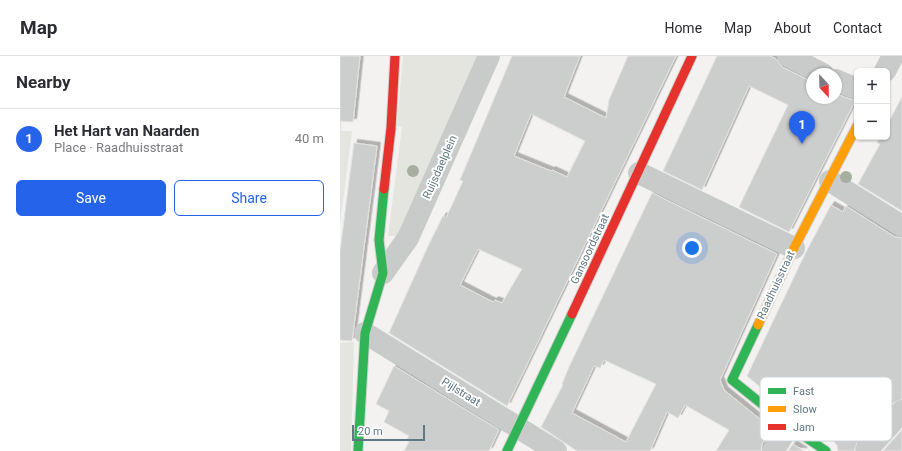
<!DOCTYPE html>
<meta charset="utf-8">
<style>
:root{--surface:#fff;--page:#f2f2f3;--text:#2b2b33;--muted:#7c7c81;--line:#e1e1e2;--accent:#2563eb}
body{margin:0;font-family:Roboto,sans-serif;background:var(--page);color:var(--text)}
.controls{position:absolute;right:12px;top:12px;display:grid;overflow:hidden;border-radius:6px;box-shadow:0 1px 3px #0004}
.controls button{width:36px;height:36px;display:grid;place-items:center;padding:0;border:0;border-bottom:1px solid var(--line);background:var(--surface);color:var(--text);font:20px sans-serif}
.compass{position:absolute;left:466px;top:12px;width:36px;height:36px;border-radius:50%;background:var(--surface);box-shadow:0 1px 3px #0004;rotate:158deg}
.scale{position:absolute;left:12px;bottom:10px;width:73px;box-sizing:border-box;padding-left:4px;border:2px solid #607882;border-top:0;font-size:11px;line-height:14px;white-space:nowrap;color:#607882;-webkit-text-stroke:3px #fff;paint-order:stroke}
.you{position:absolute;left:352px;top:192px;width:14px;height:14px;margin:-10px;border:3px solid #fff;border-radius:50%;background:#1a73e8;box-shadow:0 0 0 6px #1a73e833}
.badge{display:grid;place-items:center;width:26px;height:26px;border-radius:50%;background:var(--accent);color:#fff;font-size:13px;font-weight:700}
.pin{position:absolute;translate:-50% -33px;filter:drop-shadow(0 1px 2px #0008)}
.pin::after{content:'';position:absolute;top:21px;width:14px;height:12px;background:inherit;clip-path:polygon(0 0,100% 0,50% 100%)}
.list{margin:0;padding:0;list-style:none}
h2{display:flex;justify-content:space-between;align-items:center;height:52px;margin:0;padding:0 16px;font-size:17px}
h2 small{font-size:13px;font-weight:400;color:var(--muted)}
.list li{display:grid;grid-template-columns:26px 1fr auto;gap:12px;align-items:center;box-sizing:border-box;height:60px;padding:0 16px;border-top:1px solid var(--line)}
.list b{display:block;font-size:15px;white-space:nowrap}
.list p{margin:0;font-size:13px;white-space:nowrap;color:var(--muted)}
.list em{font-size:13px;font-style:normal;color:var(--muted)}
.actions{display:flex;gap:8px;padding:12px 16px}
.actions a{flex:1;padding:9px 0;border:1px solid var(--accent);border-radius:6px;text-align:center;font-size:14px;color:var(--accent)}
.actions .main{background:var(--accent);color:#fff}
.map{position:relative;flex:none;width:562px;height:395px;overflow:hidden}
header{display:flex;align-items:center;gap:24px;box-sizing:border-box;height:56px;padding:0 20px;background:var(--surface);border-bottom:1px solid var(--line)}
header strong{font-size:19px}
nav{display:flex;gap:22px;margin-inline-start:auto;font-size:14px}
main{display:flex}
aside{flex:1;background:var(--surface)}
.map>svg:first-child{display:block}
.green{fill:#e3e5de}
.building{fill:#cccdcd;stroke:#e2e2e0;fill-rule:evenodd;filter:url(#shadow)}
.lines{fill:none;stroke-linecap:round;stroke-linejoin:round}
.fast-casing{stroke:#cfd0d0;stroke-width:11}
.slow-casing{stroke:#cfd0d0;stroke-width:11}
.jam-casing{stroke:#cfd0d0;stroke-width:11}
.street{stroke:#c9cbcb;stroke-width:22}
.fast{stroke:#30b455;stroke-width:9}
.slow{stroke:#ff9f0a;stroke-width:9}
.jam{stroke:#e5322d;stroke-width:9}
.tree{fill:#a7afa1}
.labels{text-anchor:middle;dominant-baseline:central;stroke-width:4;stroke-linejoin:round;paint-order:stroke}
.street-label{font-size:11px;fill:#607882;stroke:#fff}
.key{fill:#fff;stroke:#cfd6da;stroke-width:1}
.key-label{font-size:11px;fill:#607882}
</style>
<header>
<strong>Map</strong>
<nav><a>Home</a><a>Map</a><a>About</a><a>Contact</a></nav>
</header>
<main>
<aside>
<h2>Nearby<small></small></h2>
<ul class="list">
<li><span class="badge">1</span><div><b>Het Hart van Naarden</b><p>Place · Raadhuisstraat</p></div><em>40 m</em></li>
</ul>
<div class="actions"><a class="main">Save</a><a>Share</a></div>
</aside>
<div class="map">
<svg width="562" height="395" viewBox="0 0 562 395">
<defs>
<filter id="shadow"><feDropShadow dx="3.5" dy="-3.5" stdDeviation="0" flood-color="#0004"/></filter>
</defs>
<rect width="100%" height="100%" fill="#f3f2f0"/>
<path class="green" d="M63,0H140L58,180H48L62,71L57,70Z
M0,3L5,4L1,75H12L0,168Z
M14,286L11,395H0V287Z"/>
<path class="building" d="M0,0H20L13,66L0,65Z
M172,0H240L224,41L266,62L269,44L288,0H336L167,350L49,277L89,188L103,160L106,162L123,125L120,124ZM191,58L245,85L227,121L212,114L211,115L174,100ZM138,193L182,213L162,247L155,244L153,246L120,229Z
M377,0H430L436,3L442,11L472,26V42H496V38L515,45L449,176L399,151L448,49L409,30L362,134L323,115Z
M562,41V155L518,128L540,88L537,87L540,81H547V69Z
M14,87L37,90L12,285L0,284V195Z
M312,137L437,198L380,324L384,334L432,373L422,388L421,395H376L389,374L345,349L338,362L327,356L310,395H237L201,371L223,329L222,328L229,311ZM264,304L316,328L286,386L232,357L254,310L260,312Z
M491,149L503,156L506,150L555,181L562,182V343L553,347L517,387L514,395H498L497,389L493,385L456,360L407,320L465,198Z
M54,310L159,374L149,395H64L69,386L66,384L69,380L44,366L49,355L36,348Z
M562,374V395H543Z
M453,388L464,395H448Z"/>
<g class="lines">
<g class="fast-casing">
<path id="fast" d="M418,269L392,324L449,370L486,395
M18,395L25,277L43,217L39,184L44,133
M167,395L232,258"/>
</g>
<g class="slow-casing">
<path id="slow" d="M418,269L454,192L517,70"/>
</g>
<g class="jam-casing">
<path id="jam" d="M44,133L51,72L55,0
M232,258L352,0"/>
</g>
<path class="street" d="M448,0L483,18
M545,15L553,0
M496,24L517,33
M299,117L454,192
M490,125L562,170
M43,217L68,182L149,0
M25,277L216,395
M433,395L449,370
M526,395L562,355"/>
<use href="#fast" class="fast"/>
<use href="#slow" class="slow"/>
<use href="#jam" class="jam"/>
</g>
<g class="tree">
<circle cx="73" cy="115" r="6"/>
<circle cx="506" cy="121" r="6"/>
</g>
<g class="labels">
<g class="street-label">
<text transform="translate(100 111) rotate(-66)">Ruijsdaelplein</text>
<text transform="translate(250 193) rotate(-65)">Gansoordstraat</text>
<text transform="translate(436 229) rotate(-65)">Raadhuisstraat</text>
<text transform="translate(121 336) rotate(32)">Pijlstraat</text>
</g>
</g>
<rect x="420" y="321" width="132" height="64" rx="6" class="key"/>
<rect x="428" y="332" width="18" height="6" fill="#30b455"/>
<rect x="428" y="350" width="18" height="6" fill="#ff9f0a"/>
<rect x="428" y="368" width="18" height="6" fill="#e5322d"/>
<g class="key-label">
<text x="453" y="339">Fast</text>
<text x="453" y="357">Slow</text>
<text x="453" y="375">Jam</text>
</g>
</svg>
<div class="controls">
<button>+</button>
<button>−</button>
</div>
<svg class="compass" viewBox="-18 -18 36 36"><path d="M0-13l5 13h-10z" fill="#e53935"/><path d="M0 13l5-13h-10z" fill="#7c7c81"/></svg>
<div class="scale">20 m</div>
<div class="you"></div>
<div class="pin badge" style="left:462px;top:88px">1</div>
</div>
</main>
